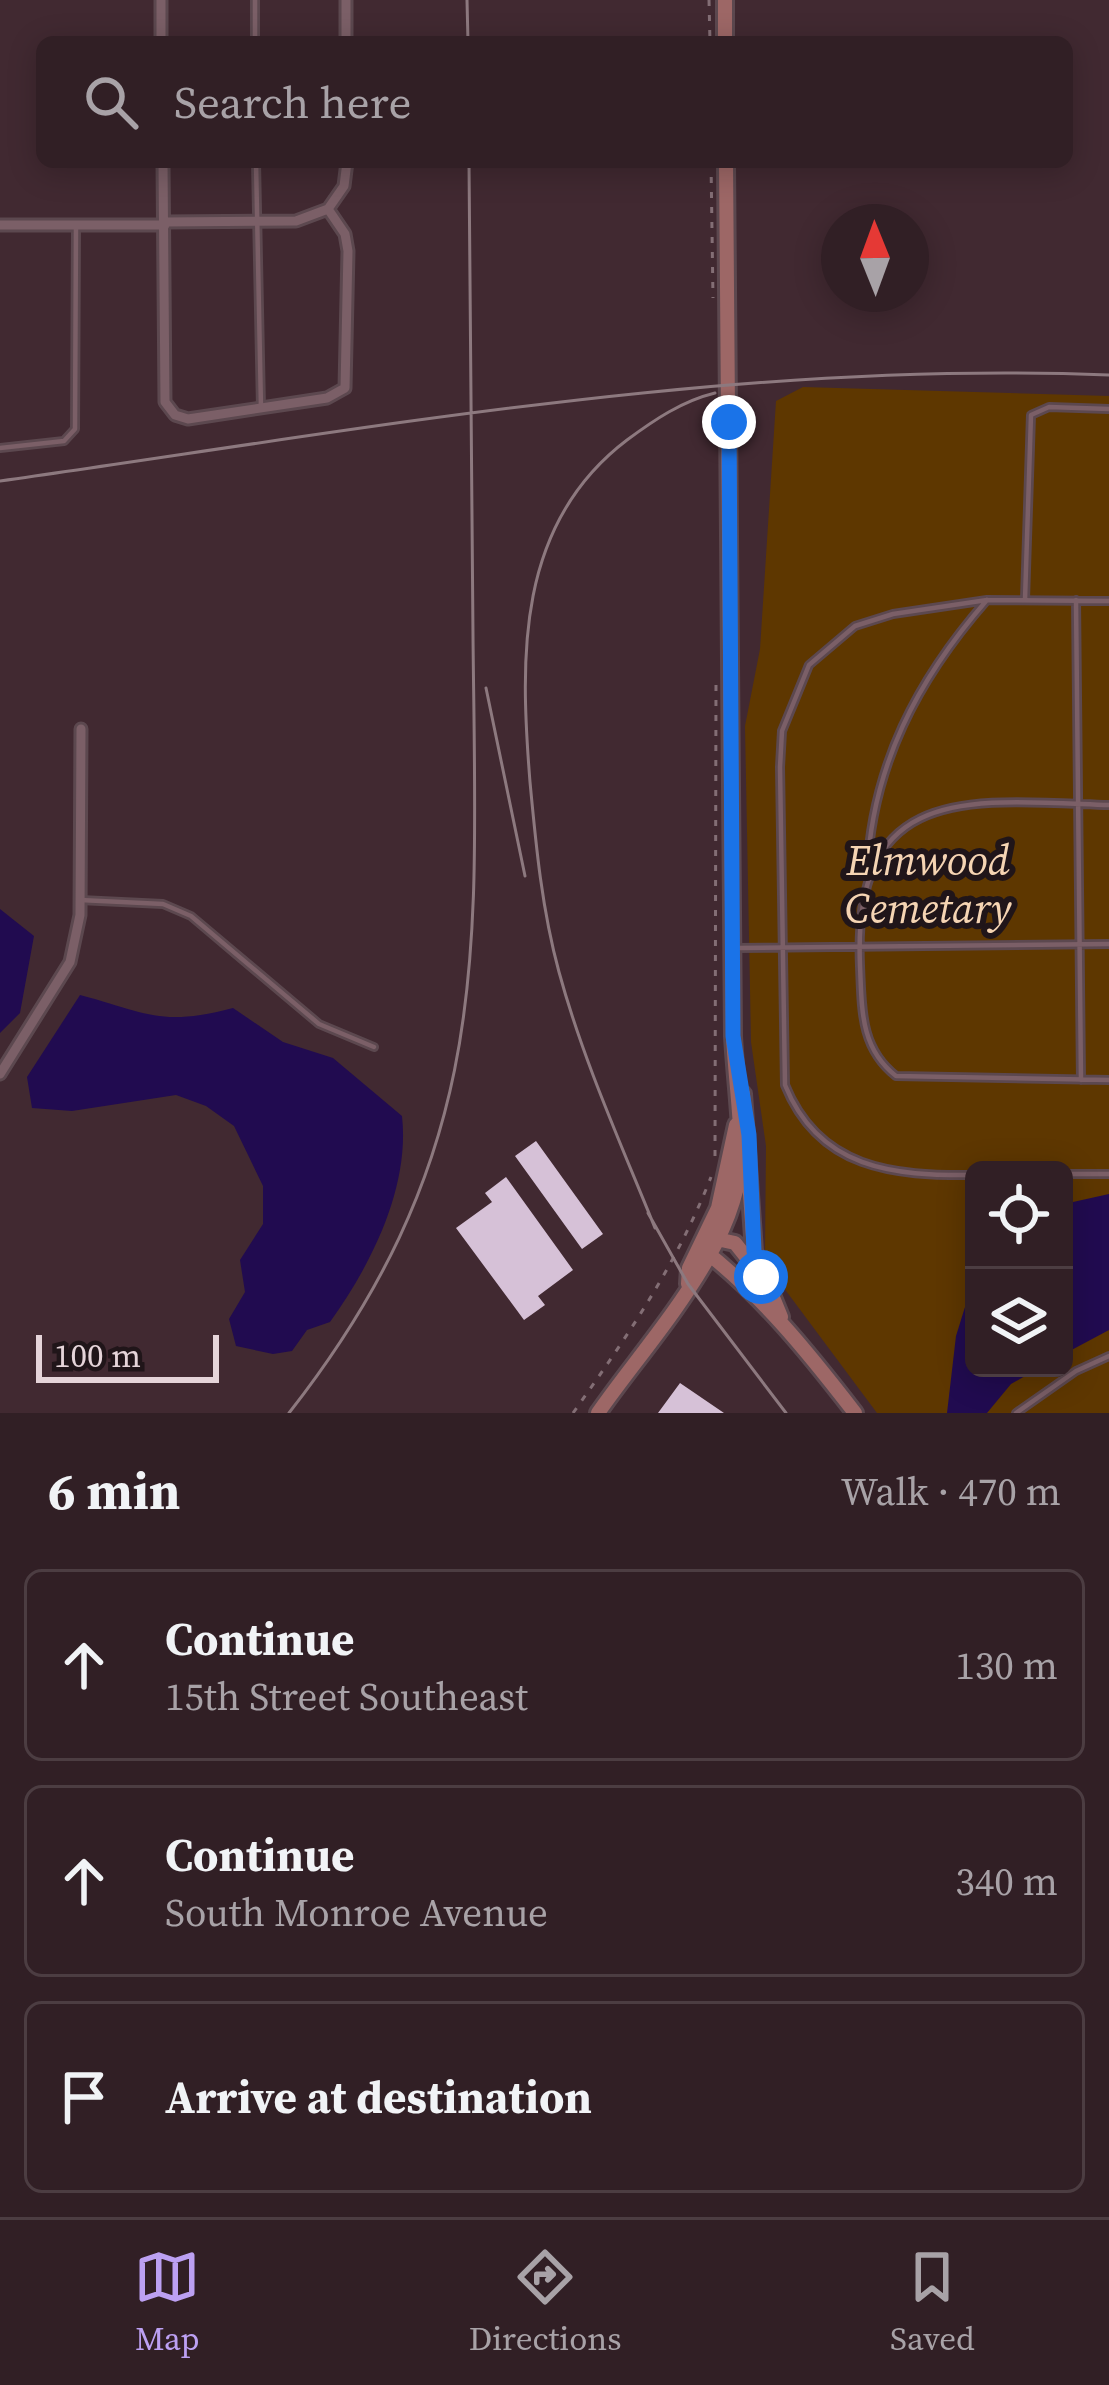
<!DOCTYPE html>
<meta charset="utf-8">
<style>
:root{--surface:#311f25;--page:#3d2c32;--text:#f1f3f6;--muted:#a8a2a7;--line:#4c3d42;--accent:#bca0f2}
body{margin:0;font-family:"Source Serif 4",serif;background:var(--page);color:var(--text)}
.controls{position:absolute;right:36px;bottom:36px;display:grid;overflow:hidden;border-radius:18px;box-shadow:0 6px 30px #0003}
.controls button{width:108px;height:108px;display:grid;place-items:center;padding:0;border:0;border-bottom:3px solid var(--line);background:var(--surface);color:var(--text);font:60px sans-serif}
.compass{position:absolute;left:821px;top:204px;width:108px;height:108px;border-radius:50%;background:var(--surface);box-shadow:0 6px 30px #0003;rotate:359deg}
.scale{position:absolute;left:36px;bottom:30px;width:183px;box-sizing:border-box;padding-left:12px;border:6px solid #e5d4d9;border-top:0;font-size:33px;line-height:42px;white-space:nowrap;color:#e5d4d9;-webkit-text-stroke:9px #201519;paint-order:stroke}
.stop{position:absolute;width:36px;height:36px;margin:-27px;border:9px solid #1a73e8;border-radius:50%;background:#fff}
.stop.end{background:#1a73e8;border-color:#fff;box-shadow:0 3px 12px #0008}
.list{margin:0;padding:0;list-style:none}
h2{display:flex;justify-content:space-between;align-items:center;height:156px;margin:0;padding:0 48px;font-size:51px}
h2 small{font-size:39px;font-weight:400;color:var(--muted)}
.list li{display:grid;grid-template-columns:78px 1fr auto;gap:36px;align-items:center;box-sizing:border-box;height:192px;margin:0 24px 24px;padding:0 24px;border:3px solid var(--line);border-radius:18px}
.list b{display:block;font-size:45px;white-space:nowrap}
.list p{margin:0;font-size:39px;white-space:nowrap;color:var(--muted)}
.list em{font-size:39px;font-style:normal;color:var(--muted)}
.icon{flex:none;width:66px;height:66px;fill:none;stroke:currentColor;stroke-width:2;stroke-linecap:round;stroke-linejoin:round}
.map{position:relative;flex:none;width:1109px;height:1413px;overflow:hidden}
.search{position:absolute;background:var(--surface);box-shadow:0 6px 30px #0003;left:36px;right:36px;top:36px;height:132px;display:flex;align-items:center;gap:30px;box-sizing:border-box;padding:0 42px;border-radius:18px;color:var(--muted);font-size:45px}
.sheet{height:804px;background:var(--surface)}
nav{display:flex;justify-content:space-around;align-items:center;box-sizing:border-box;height:168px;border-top:3px solid var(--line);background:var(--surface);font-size:33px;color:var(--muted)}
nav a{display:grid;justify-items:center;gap:6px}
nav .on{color:var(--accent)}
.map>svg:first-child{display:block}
.green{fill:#5e3700;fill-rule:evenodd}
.water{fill:#210b50}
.building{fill:#d6c1d7}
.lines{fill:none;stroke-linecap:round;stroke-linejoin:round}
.lane-casing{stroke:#5c484f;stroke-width:10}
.street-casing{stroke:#5c484f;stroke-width:15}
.secondary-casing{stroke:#5c484f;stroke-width:20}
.path{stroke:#836e75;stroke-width:3;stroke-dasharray:6 9;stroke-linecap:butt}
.lane{stroke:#7b5f67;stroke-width:4.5}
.street{stroke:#7b5f67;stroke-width:9}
.secondary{stroke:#9d6766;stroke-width:14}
.rail{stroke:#8d797f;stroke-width:3}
.route{stroke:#1a73e8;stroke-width:15}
.labels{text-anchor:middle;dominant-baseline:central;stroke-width:12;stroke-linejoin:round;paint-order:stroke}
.park-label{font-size:42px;font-style:italic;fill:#f5d4b3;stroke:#201519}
</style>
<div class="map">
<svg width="1109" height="1413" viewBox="0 0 1109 1413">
<rect width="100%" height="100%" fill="#412931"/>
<path class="green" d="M803,387L1109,396V1413H877L769,1268L765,1250L766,1146L751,1042L745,726L760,649L776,401ZM974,1170H1064V1368H974Z"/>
<path class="water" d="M0,909L34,936L20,1013L0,1033Z
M80,995C148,1013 160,1027 233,1008L283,1042L333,1058L402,1116C410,1188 371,1265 330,1322L307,1330L292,1351L273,1354L236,1346L229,1319L245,1292L240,1260L263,1224V1186L234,1126L206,1106L176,1095L72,1111L32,1108L27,1077Z
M1109,1194V1330L1064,1354V1204Z
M974,1278V1368H1039L1011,1384L987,1413H947L956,1336Z"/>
<path class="building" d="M536,1141L603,1234L582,1249L515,1156Z
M506,1177L573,1270L538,1296L545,1305L524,1320L456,1228L492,1202L485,1193Z
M680,1383L724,1413H658Z"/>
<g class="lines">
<g class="lane-casing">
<path id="lane" d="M255,42V0
M256,162L261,408
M0,448L64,441L75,429L76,225
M1025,600L1031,415L1049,407L1109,409
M1076,600L1081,1080
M1109,805C969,800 852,782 860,966C862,1009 860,1048 896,1076L1109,1080
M867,873C872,766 917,680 987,600
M80,900L163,904L191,916L319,1024L374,1047
M738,948L1109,944
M1064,1174H1109
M974,1175C893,1176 819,1169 785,1085L780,767L782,731L809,665L855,626L893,614L987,600L1109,601
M1016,1413L1076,1371L1109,1356"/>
</g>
<g class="street-casing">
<path id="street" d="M161,0V42
M346,0V42
M163,162L165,402L175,415L188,419L327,398L345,388L348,251L345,234L328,209L344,186L347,162
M164,222L296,221L328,209
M0,225H165
M0,1074L70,962L80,915L81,729"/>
</g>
<g class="secondary-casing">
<path id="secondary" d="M725,0V42
M743,1094L754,1251L781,1317
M712,1238L735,1243L755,1268
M700,1247C762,1295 807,1351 855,1413
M688,1284L689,1268L718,1208L736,1125
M598,1413C650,1338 744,1241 741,1148C740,1112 735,1073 733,1036L726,162"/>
</g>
<path class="path" d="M709,0L710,42
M711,162L713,298
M715,1156L716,679
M573,1413C627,1337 677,1264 711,1177"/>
<use href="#lane" class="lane"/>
<use href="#street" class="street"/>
<use href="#secondary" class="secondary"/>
<path class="rail" d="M467,0L468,42
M0,481C368,429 736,360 1109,375
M486,688L525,876
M648,1213L688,1284L786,1413
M655,1228C621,1144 583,1060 559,972C542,910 536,846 530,782C520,657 516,524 627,440C654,420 682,401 715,393
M289,1413C495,1150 476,951 473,636C471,478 470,320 469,162"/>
</g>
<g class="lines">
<path class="route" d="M729,422L733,1036L749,1135L754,1251L761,1277"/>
</g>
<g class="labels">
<g class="park-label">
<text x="928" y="860">Elmwood<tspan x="928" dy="48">Cemetary</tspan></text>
</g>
</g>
</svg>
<div class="controls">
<button><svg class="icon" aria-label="locate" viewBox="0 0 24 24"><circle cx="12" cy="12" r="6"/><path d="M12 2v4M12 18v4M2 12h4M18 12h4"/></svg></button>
<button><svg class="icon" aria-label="layers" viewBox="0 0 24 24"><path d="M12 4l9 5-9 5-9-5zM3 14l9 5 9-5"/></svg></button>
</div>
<svg class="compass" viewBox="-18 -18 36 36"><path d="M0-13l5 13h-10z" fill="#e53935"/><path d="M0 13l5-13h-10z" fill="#a8a2a7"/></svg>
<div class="scale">100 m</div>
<div class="stop" style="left:761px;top:1277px"></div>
<div class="stop end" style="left:729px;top:422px"></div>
<div class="search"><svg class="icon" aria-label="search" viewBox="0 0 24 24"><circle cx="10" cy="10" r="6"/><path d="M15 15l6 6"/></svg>Search here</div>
</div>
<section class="sheet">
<h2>6 min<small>Walk · 470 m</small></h2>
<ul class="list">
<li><svg class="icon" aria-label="ahead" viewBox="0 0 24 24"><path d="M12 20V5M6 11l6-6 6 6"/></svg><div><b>Continue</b><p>15th Street Southeast</p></div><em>130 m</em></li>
<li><svg class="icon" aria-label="ahead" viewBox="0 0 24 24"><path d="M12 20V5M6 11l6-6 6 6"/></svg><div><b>Continue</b><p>South Monroe Avenue</p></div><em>340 m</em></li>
<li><svg class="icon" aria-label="arrive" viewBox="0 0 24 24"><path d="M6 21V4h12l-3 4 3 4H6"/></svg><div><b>Arrive at destination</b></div></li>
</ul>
</section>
<nav>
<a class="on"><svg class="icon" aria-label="map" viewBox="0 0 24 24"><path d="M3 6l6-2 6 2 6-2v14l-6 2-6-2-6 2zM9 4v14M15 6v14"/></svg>Map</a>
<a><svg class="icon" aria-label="directions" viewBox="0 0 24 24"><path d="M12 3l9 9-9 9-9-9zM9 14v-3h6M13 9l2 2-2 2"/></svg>Directions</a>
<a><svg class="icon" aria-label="saved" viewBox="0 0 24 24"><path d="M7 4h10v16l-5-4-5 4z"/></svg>Saved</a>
</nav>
